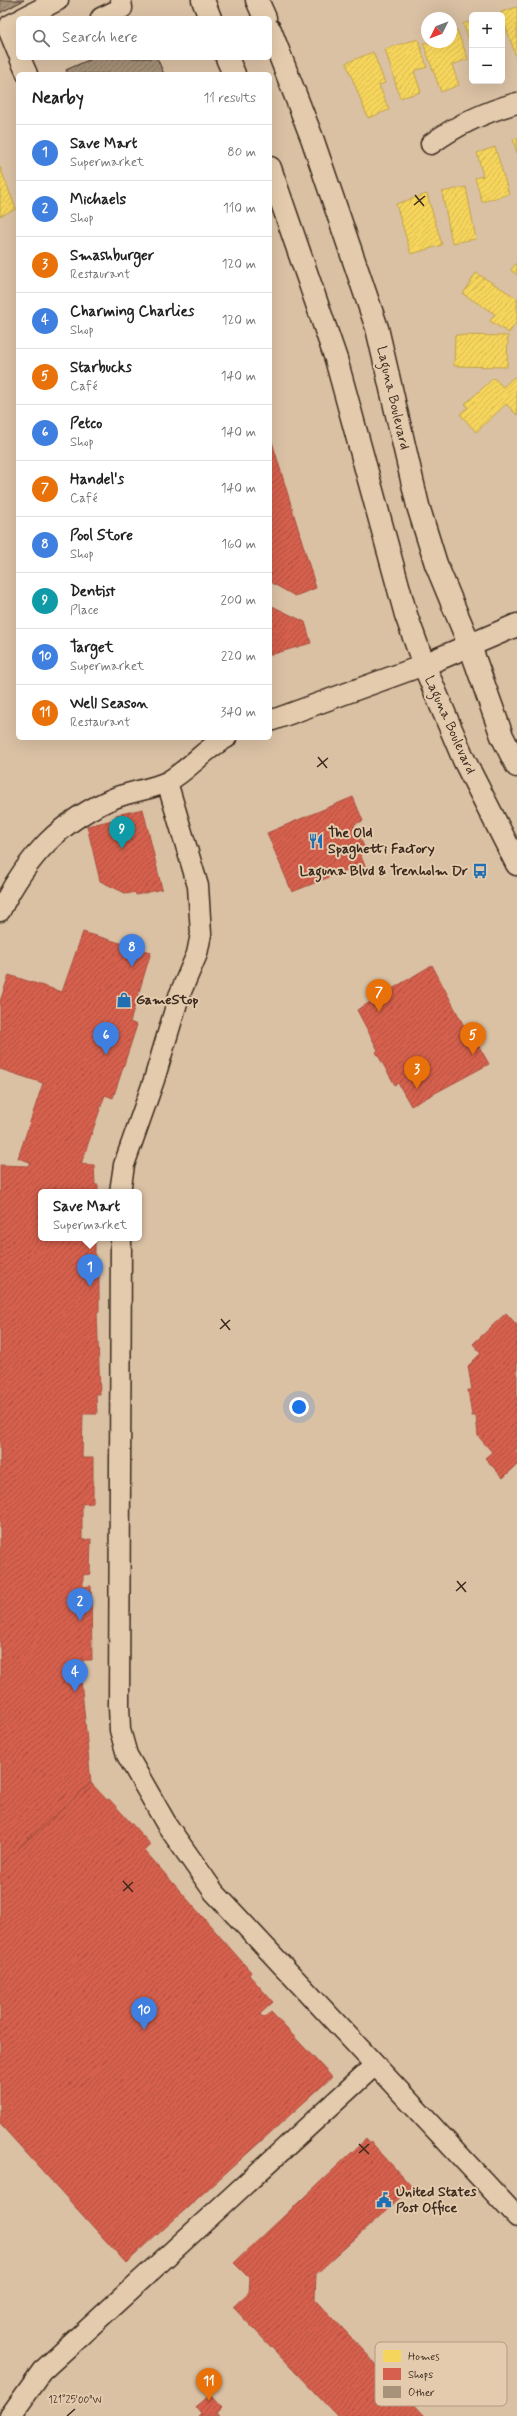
<!DOCTYPE html>
<meta charset="utf-8">
<style>
:root{--surface:#fff;--page:#f2f2f2;--text:#222;--muted:#767676;--line:#e0e0e0;--accent:#1f6fb2}
body{margin:0;font-family:Mynerve,sans-serif;background:var(--page);color:var(--text)}
.controls{position:absolute;right:12px;top:12px;display:grid;overflow:hidden;border-radius:6px;box-shadow:0 4px 16px #0002}
.controls button{width:36px;height:36px;display:grid;place-items:center;padding:0;border:0;border-bottom:1px solid var(--line);background:var(--surface);color:var(--text);font:20px sans-serif}
.compass{position:absolute;left:421px;top:12px;width:36px;height:36px;border-radius:50%;background:var(--surface);box-shadow:0 4px 16px #0002;rotate:228deg}
.you{position:absolute;left:299px;top:1407px;width:14px;height:14px;margin:-10px;border:3px solid #fff;border-radius:50%;background:#1a73e8;box-shadow:0 0 0 6px #1a73e833}
.badge{display:grid;place-items:center;width:26px;height:26px;border-radius:50%;background:var(--accent);color:#fff;font-size:13px;font-weight:700}
.pin{position:absolute;translate:-50% -33px;filter:drop-shadow(0 1px 2px #0008)}
.pin::after{content:'';position:absolute;top:21px;width:14px;height:12px;background:inherit;clip-path:polygon(0 0,100% 0,50% 100%)}
.popup{position:absolute;left:38px;top:1189px;width:104px;height:52px;box-sizing:border-box;display:grid;place-content:center;border-radius:6px;background:var(--surface);filter:drop-shadow(0 1px 3px #0005);font-size:13px;white-space:nowrap;color:var(--muted)}
.popup b{font-size:15px;color:var(--text)}
.popup::after{content:'';position:absolute;left:50%;top:100%;margin-left:-8px;border:8px solid transparent;border-top-color:var(--surface)}
.list{margin:0;padding:0;list-style:none}
h2{display:flex;justify-content:space-between;align-items:center;height:52px;margin:0;padding:0 16px;font-size:17px}
h2 small{font-size:13px;font-weight:400;color:var(--muted)}
.list li{display:grid;grid-template-columns:26px 1fr auto;gap:12px;align-items:center;box-sizing:border-box;height:56px;padding:0 16px;border-top:1px solid var(--line)}
.list b{display:block;font-size:15px;white-space:nowrap}
.list p{margin:0;font-size:13px;white-space:nowrap;color:var(--muted)}
.list em{font-size:13px;font-style:normal;color:var(--muted)}
.icon{flex:none;width:22px;height:22px;fill:none;stroke:currentColor;stroke-width:2;stroke-linecap:round;stroke-linejoin:round}
.map{position:relative;flex:none;width:517px;height:2416px;overflow:hidden}
.search{position:absolute;background:var(--surface);box-shadow:0 4px 16px #0002;left:16px;top:16px;width:256px;height:44px;display:flex;align-items:center;gap:10px;box-sizing:border-box;padding:0 14px;border-radius:6px;color:var(--muted);font-size:15px}
.panel{position:absolute;background:var(--surface);box-shadow:0 4px 16px #0002;left:16px;top:72px;width:256px;height:668px;border-radius:6px}
.map>svg:first-child{display:block}
.homes{fill:url(#homes-hatch);stroke:#bea249}
.shops{fill:url(#shops-hatch);stroke:#a8503f}
.building{fill:url(#building-hatch);stroke:#3b2a1e}
.lines{fill:none;stroke-linecap:round;stroke-linejoin:round}
.street-casing{stroke:#3b2a1e;stroke-width:23}
.secondary-casing{stroke:#3b2a1e;stroke-width:25}
.primary-casing{stroke:#3b2a1e;stroke-width:25}
.street{stroke:#e4cbad;stroke-width:20}
.secondary{stroke:#e4cbad;stroke-width:22}
.primary{stroke:#e4cbad;stroke-width:22}
.ticks{fill:none;stroke:#3b2a1e;stroke-width:1.5}
.labels{text-anchor:middle;dominant-baseline:central;stroke-width:4;stroke-linejoin:round;paint-order:stroke}
.street-label{font-size:14px;fill:#3b2a1e;stroke:#e4cbad}
.poi-label{font-size:14px;font-weight:bold;fill:#3b2a1e;stroke:#e4cbad;text-anchor:start}
.key{fill:#e4cbad;stroke:#b19b82;stroke-width:1}
.key-label{font-size:11px;fill:#3b2a1e}
.ticks-label{font-size:10px;text-anchor:middle;fill:#3b2a1e;stroke:#e4cbad;stroke-width:4;stroke-linejoin:round;paint-order:stroke}
</style>
<div class="map">
<svg width="517" height="2416" viewBox="0 0 517 2416">
<defs>
<pattern id="homes-hatch" width="6" height="6" patternUnits="userSpaceOnUse"><rect width="6" height="6" fill="#f6d55c"/><path d="M-1 1l2-2M0 6l6-6M5 7l2-2" fill="none" stroke="#d4b750"/></pattern>
<pattern id="shops-hatch" width="6" height="6" patternUnits="userSpaceOnUse"><rect width="6" height="6" fill="#d6604d"/><path d="M-1 1l2-2M0 6l6-6M5 7l2-2" fill="none" stroke="#af4f3f"/></pattern>
<pattern id="building-hatch" width="6" height="6" patternUnits="userSpaceOnUse"><rect width="6" height="6" fill="#a8927a"/><path d="M-1 1l2-2M0 6l6-6M5 7l2-2" fill="none" stroke="#8a7763"/></pattern>
</defs>
<rect width="100%" height="100%" fill="#dac1a4"/>
<filter id="ink" filterUnits="userSpaceOnUse"><feTurbulence type="fractalNoise" baseFrequency=".025" numOctaves="2"/><feDisplacementMap in="SourceGraphic" scale="8" xChannelSelector="R" yChannelSelector="G"/><feConvolveMatrix kernelMatrix="1 2 1 2 8 2 1 2 1" color-interpolation-filters="sRGB"/></filter>
<g filter="url(#ink)">
<path class="homes" d="M517,7V60L501,12Z
M472,21V48L463,24Z
M457,30L468,59L452,65L459,85L441,92L423,43L451,42V33Z
M418,39L427,67L414,71L421,92L400,98L385,49Z
M373,52L385,83L379,85L389,110L368,118L346,63Z
M517,138V153L513,139Z
M495,147L509,194L482,202L475,178L483,176L477,153Z
M0,167L16,209L0,216Z
M466,187L476,239L452,243L442,192Z
M427,194L442,245L411,254L396,204Z
M517,262V275L511,270Z
M476,273L517,298V321L509,333L490,321L495,314L463,294Z
M455,335L508,336L507,367L454,366Z
M514,377L517,380V415L506,404L476,432L460,414L468,407L465,404L494,378L503,387Z"/>
<path class="shops" d="M270,435L316,588L295,596L270,582Z
M270,605L305,622L311,643L270,655Z
M353,797L363,821L354,824L365,849L359,852L366,868L349,875L347,870L292,892L267,833Z
M143,809L162,889L136,895L135,892L127,894L100,881L87,826L117,819L116,815Z
M83,932L151,952L130,1022L137,1025L113,1098L105,1095L81,1164L94,1165L95,1185H98V1192H41V1238H95V1268L99,1269V1312H97L100,1394H96L97,1414H83L82,1458H93V1503L82,1504V1540L91,1539L90,1574L83,1575V1587L91,1586L92,1660H83V1668L80,1669L91,1783L0,1865V1165L28,1166L30,1162L18,1158L43,1083L0,1069V1001L9,975L62,992Z
M432,965L465,1028L468,1027L489,1064L411,1106L398,1083L395,1085L376,1052L378,1050L357,1010Z
M506,1313L517,1325V1449L515,1452L517,1454V1465L503,1478L485,1458L492,1452L478,1436L476,1416H472L468,1390H472L468,1366L481,1353L473,1344Z
M91,1783L107,1800L109,1799L151,1845L145,1851L251,1972L249,1975L273,2002L260,2014L264,2018L271,2012L332,2077L126,2263L0,2124V1865Z
M366,2139L370,2144L371,2142L412,2187L316,2274L315,2299L425,2416H337L233,2307L249,2292L250,2279L234,2263Z
M210,2395L222,2408L216,2414L219,2416H198L201,2413L196,2407Z"/>
<path class="building" d="M0,0H24L0,13Z
M93,58H157L164,74H68L66,70Z"/>
<g class="lines">
<g class="street-casing">
<path id="street" d="M23,18L58,0
M101,18L122,8L121,0
M18,21L10,25L9,31L18,53
M20,58L27,74
M431,144C458,124 484,112 517,103
M270,721L424,665
M0,911C26,858 61,819 117,797C133,791 152,789 167,782C189,770 204,749 226,738
M120,1192L124,1165L154,1080L179,996L197,954L201,934L198,886L167,782
M121,1238L119,1705L120,1730L127,1755L167,1825L214,1892L517,2217
M10,2416L42,2371L375,2065"/>
</g>
<g class="secondary-casing">
<path id="secondary" d="M424,665L517,625"/>
</g>
<g class="primary-casing">
<path id="primary" d="M203,0L210,18
M257,0L265,18
M270,30L312,138L377,328L418,506L436,564L470,646L502,736L517,766
M227,58L234,74
M270,168L336,359L406,615L424,665L464,760L517,864"/>
</g>
<use href="#street" class="street"/>
<use href="#secondary" class="secondary"/>
<use href="#primary" class="primary"/>
</g>
</g>
<path class="ticks" d="M415,195L424,206M414,205L425,196M318,757L327,768M317,767L328,758M221,1319L230,1330M220,1329L230,1320M457,1581L466,1592M456,1591L466,1582M123,1881L133,1892M123,1891L133,1882M359,2144L369,2154M359,2153L369,2144M67,2416L75,2409"/>
<defs>
<g id="restaurant-bare" transform="scale(1.2)"><path d="M-5-6h1v4h1v-4h1v4h1v-4h1v5L-1.5 .5V6h-2V.5L-5-1ZM5-6V6H3V1.5H1.5Q1.5-4 5-6Z" fill="#1f6fb2" stroke="#e4cbad" stroke-width="2.5" paint-order="stroke"/></g>
<g id="bus-bare" transform="scale(1.2)"><path d="M-5-6H5V4H4V6H2V4H-2V6H-4V4H-5ZM-3.5-4V0h7V-4ZM-3.5 1.2v1.5H-2V1.2ZM2 1.2v1.5H3.5V1.2Z" fill="#1f6fb2" stroke="#e4cbad" stroke-width="2.5" paint-order="stroke"/></g>
<g id="shop-bare" transform="scale(1.2)"><path d="M-5-2.5h2.3a2.7 3.5 0 0 1 5.4 0H5L5.5 6h-11ZM-1.5-2.5h3a1.5 2.3 0 0 0-3 0Z" fill="#1f6fb2" stroke="#e4cbad" stroke-width="2.5" paint-order="stroke"/></g>
<g id="civic-bare" transform="scale(1.2)"><path d="M-.6-6.5H3V-4.5H.6V-3L4-1V1h2V6H-6V1h2V-1L-.6-3ZM-1.2 2.5V6h2.4V2.5Z" fill="#1f6fb2" stroke="#e4cbad" stroke-width="2.5" paint-order="stroke"/></g>
</defs>
<g fill-rule="evenodd">
<use href="#restaurant-bare" x="316" y="841"/>
<use href="#bus-bare" x="480" y="871"/>
<use href="#shop-bare" x="124" y="1000"/>
<use href="#civic-bare" x="384" y="2200"/>
</g>
<g class="labels">
<g class="street-label">
<text transform="translate(393 398) rotate(77)">Laguna Boulevard</text>
<text transform="translate(450 725) rotate(66)">Laguna Boulevard</text>
</g>
<g class="poi-label">
<text x="328" y="833">The Old<tspan x="328" dy="16">Spaghetti Factory</tspan></text>
<text x="468" y="871" text-anchor="end">Laguna Blvd &amp; Trenholm Dr</text>
<text x="136" y="1000">GameStop</text>
<text x="396" y="2192">United States<tspan x="396" dy="16">Post Office</tspan></text>
</g>
</g>
<rect x="375" y="2342" width="132" height="64" rx="6" class="key"/>
<rect x="383" y="2350" width="18" height="12" fill="#f6d55c"/>
<rect x="383" y="2368" width="18" height="12" fill="#d6604d"/>
<rect x="383" y="2386" width="18" height="12" fill="#a8927a"/>
<g class="key-label">
<text x="408" y="2360">Homes</text>
<text x="408" y="2378">Shops</text>
<text x="408" y="2396">Other</text>
</g>
<g class="ticks-label">
<text x="75" y="2403">121°25'00"W</text>
</g>
</svg>
<div class="controls">
<button>+</button>
<button>−</button>
</div>
<svg class="compass" viewBox="-18 -18 36 36"><path d="M0-13l5 13h-10z" fill="#e53935"/><path d="M0 13l5-13h-10z" fill="#767676"/></svg>
<div class="you"></div>
<div class="pin badge" style="left:90px;top:1287px;background:#3f7fe0">1</div>
<div class="popup"><b>Save Mart</b>Supermarket</div>
<div class="pin badge" style="left:80px;top:1621px;background:#3f7fe0">2</div>
<div class="pin badge" style="left:417px;top:1089px;background:#e8710a">3</div>
<div class="pin badge" style="left:75px;top:1692px;background:#3f7fe0">4</div>
<div class="pin badge" style="left:473px;top:1055px;background:#e8710a">5</div>
<div class="pin badge" style="left:106px;top:1055px;background:#3f7fe0">6</div>
<div class="pin badge" style="left:379px;top:1012px;background:#e8710a">7</div>
<div class="pin badge" style="left:132px;top:967px;background:#3f7fe0">8</div>
<div class="pin badge" style="left:122px;top:849px;background:#0f9aa8">9</div>
<div class="pin badge" style="left:144px;top:2030px;background:#3f7fe0">10</div>
<div class="pin badge" style="left:209px;top:2401px;background:#e8710a">11</div>
<div class="search"><svg class="icon" aria-label="search" viewBox="0 0 24 24"><circle cx="10" cy="10" r="6"/><path d="M15 15l6 6"/></svg>Search here</div>
<section class="panel">
<h2>Nearby<small>11 results</small></h2>
<ul class="list">
<li><span class="badge" style="background:#3f7fe0">1</span><div><b>Save Mart</b><p>Supermarket</p></div><em>80 m</em></li>
<li><span class="badge" style="background:#3f7fe0">2</span><div><b>Michaels</b><p>Shop</p></div><em>110 m</em></li>
<li><span class="badge" style="background:#e8710a">3</span><div><b>Smashburger</b><p>Restaurant</p></div><em>120 m</em></li>
<li><span class="badge" style="background:#3f7fe0">4</span><div><b>Charming Charlies</b><p>Shop</p></div><em>120 m</em></li>
<li><span class="badge" style="background:#e8710a">5</span><div><b>Starbucks</b><p>Café</p></div><em>140 m</em></li>
<li><span class="badge" style="background:#3f7fe0">6</span><div><b>Petco</b><p>Shop</p></div><em>140 m</em></li>
<li><span class="badge" style="background:#e8710a">7</span><div><b>Handel's</b><p>Café</p></div><em>140 m</em></li>
<li><span class="badge" style="background:#3f7fe0">8</span><div><b>Pool Store</b><p>Shop</p></div><em>160 m</em></li>
<li><span class="badge" style="background:#0f9aa8">9</span><div><b>Dentist</b><p>Place</p></div><em>200 m</em></li>
<li><span class="badge" style="background:#3f7fe0">10</span><div><b>Target</b><p>Supermarket</p></div><em>220 m</em></li>
<li><span class="badge" style="background:#e8710a">11</span><div><b>Well Season</b><p>Restaurant</p></div><em>340 m</em></li>
</ul>
</section>
</div>
